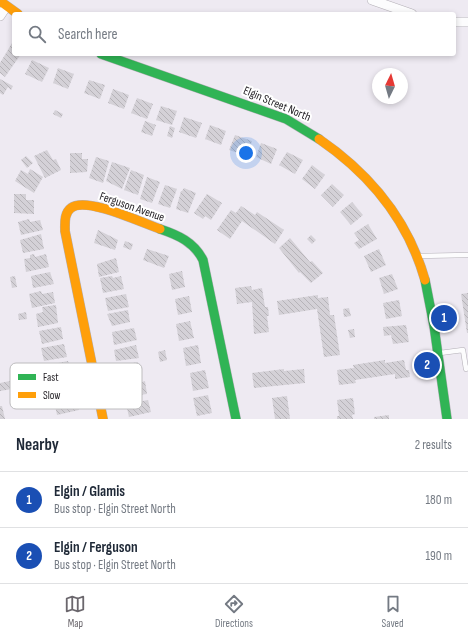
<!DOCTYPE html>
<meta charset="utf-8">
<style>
:root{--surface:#fff;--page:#f6f6f7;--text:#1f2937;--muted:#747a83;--line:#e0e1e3;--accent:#6b676d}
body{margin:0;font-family:"Sofia Sans Condensed",sans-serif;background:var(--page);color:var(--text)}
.compass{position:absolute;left:372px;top:68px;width:36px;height:36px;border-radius:50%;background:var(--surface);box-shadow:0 2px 6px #0003;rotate:5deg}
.you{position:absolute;left:246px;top:153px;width:14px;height:14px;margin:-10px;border:3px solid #fff;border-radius:50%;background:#1a73e8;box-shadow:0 0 0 6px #1a73e833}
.badge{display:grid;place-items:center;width:26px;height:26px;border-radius:50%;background:var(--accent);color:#fff;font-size:13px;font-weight:700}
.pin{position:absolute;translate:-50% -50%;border:2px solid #fff;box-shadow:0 1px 4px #0006}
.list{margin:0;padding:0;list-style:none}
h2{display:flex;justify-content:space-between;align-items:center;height:52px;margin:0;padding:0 16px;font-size:17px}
h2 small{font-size:13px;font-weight:400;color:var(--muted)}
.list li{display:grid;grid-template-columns:26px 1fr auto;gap:12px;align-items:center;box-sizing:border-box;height:56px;padding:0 16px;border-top:1px solid var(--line)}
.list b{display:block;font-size:15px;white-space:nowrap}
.list p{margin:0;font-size:13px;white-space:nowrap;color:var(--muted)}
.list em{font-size:13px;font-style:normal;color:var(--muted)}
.icon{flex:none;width:22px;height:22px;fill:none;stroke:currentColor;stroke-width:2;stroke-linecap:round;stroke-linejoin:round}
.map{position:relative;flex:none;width:468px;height:419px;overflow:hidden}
.search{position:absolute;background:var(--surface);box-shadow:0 2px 6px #0003;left:12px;right:12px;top:12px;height:44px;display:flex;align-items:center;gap:10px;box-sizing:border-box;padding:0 14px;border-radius:4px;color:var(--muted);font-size:15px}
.sheet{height:164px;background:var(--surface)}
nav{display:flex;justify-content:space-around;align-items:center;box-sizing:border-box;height:56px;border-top:1px solid var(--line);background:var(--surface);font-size:11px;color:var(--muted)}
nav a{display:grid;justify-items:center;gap:2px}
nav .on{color:var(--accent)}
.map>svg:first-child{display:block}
.building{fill:url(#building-back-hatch)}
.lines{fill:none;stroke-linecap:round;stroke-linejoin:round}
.lane-casing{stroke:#b3afb6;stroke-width:5.5}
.street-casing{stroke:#b3afb6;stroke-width:10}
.fast-casing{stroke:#b3afb6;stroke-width:10}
.slow-casing{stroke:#b3afb6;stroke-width:10}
.lane{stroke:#fcfcfd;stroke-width:4.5}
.street{stroke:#fcfcfd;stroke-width:9}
.fast{stroke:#30b455;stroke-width:9}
.slow{stroke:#ff9f0a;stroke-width:9}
.labels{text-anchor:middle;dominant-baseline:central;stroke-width:4;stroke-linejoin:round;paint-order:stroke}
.street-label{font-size:12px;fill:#242126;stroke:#fff}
.key{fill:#fff;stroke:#bdbcbe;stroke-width:1}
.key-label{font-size:11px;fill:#242126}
</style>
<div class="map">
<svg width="468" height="419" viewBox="0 0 468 419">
<defs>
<pattern id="building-back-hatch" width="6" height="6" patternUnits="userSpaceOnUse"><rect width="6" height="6" fill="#d4d1d7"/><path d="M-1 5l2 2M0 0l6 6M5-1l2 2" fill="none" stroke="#b6b3b8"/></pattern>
</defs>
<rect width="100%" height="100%" fill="#eeeaf2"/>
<path class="building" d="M12,43L14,44V54H21L5,77L0,73V63Z
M32,60L49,68L42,82L25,74Z
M58,68L74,74L68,89L53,83Z
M0,79L13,86L11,90L8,87L3,95L0,93Z
M89,80L105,85L100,99L84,93Z
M113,89L129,95L124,109L108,103Z
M137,98L153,104L147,119L131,113Z
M161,106L177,111L172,125L156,120Z
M55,110L63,114L61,118L53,114Z
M184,117L202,123L196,138L179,132Z
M145,121L156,125L152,136L141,132Z
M210,125L226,131L221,145L205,139Z
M170,126L175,128L172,138L167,136Z
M235,135L252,141L247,156L229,150Z
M261,143L277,149L271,164L256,157Z
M47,150L53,160L56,159L61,170L45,178L34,156Z
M287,152L303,160L295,174L279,165Z
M70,153H82V159H88L87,172L70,173Z
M26,156L33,163L27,168L21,160Z
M96,157L109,161L103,183L89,178Z
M112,162L130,168L122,189L106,181Z
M312,165L325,175L315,189L302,179Z
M30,169L43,177L34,193L15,181L21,170L28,174Z
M131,170L144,175L138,195L124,190Z
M147,177L160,182L152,203L140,199Z
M332,184L344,195L333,207L321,195Z
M165,185L177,189L170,208L158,204Z
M184,188L196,193L188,213L176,209L181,191H182Z
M14,194H26V200H34V214L14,213Z
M207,194L222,203L211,220L205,216L203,219L194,213Z
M352,202L363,215L351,225L340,212Z
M241,206L255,215L257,212L284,230L275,244L242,221L230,239L217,230L231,210L236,213Z
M29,219L30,222L40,220L43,230L21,235L18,222Z
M368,224L377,239L359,249L354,243L359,240L354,233Z
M98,230L118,240L115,250L94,243Z
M41,234L44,249L23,253L20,240Z
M311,235L316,240L312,244L307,239Z
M290,238L310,262L312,261L323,273L311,283L300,272L299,273L279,248Z
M125,241L133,244L131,250L123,247Z
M147,249L169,256L164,268L143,260Z
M379,249L386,265L371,272L364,256Z
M34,254L35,257L46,254L49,267L26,272L24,259L30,258V255Z
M116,258L119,272L99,277L97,264Z
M182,271L185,287L172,290L169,274Z
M50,272L54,284L33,288L31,276Z
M392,274L398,289L384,294L379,278Z
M15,276L17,287L12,288L10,277Z
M112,276L113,278L121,276L124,289L103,293L100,278Z
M251,286L252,290L262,288L265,307H268L269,316H267L269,332L254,334L252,302L237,304L235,288Z
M41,291L42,294L53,292L55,303L32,308L29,294Z
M468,293V333H467L461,294Z
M126,294L129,307L108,311L105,298Z
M318,295V298L328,297L330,315H334L340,355L324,357L317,309L279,315L277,301Z
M189,296L192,312L178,315L175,299Z
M399,300L402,316L386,319L383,303Z
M56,305L58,323L38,327L36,314L43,312L42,307Z
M349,308L351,316L344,317L343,309Z
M128,310L130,322L112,326L107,314Z
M26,312L27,319L19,320L18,314Z
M190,321L194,338L179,341L176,324Z
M406,325L409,342L393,344L391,335L384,336L383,327Z
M61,327L63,339L42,344L39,331Z
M134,328L137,340L114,345L112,332Z
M354,329L355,337L350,338L348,330Z
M64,344L67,357L44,361L41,348Z
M136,345L139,358L116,361L114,350Z
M198,345L201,363L186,366L183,348Z
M165,350L167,360L160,362L158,352Z
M385,360V363L404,360L406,370H409L410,377L395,379V374L355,380L356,383L339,385L337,370L354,368L353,365Z
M68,361L72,374L51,378L48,365Z
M138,362L141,381L123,384L117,366Z
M284,369V371L304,369L305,383L254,388L252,373Z
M205,370L209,388L193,391L190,373Z
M10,381L12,389L0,391V383Z
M145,381L147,394L124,397L122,386L141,382L142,385V382Z
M76,393L79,410L57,415L54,400L65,398L64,395Z
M208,395L212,413L197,416L193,398Z
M287,396L290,419H275L272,398Z
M353,398L355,414L352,415L353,419H337V416H339L337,400Z
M148,400L151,412L129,417L126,404Z
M0,406H2L5,419H0Z
M389,415V419H374V417Z"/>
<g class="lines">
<g class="lane-casing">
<path id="lane" d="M418,256L468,255
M440,353L463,350L466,369L468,368"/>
</g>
<g class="street-casing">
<path id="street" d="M372,0L412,14
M0,16L6,7
M454,22H468"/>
</g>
<g class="fast-casing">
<path id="fast" d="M101,54L286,119L319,139
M160,229C178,235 194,242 203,260L236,419
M425,280L434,326L447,419"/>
</g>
<g class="slow-casing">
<path id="slow" d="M0,1L18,14
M319,139C370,174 408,220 425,280
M103,419L65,231C65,223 64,213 71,208C86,196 142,223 160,229"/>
</g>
<use href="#lane" class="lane"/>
<use href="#street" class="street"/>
<use href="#fast" class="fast"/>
<use href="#slow" class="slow"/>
</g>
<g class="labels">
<g class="street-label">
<text transform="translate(277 104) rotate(23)">Elgin Street North</text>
<text transform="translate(132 207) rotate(19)">Ferguson Avenue</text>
</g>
</g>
<rect x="10" y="363" width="132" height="46" rx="6" class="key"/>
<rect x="18" y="374" width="18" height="6" fill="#30b455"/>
<rect x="18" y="392" width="18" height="6" fill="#ff9f0a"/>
<g class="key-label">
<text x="43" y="381">Fast</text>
<text x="43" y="399">Slow</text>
</g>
</svg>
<svg class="compass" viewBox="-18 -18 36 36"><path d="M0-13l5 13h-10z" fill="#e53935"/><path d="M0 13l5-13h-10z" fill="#747a83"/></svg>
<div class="you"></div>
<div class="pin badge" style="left:444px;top:318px;background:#1a4fb4">1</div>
<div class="pin badge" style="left:427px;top:365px;background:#1a4fb4">2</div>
<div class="search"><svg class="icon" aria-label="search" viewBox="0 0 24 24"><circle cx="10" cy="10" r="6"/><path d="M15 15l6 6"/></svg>Search here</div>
</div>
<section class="sheet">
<h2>Nearby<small>2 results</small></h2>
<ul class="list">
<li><span class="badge" style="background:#1a4fb4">1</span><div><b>Elgin / Glamis</b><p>Bus stop · Elgin Street North</p></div><em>180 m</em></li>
<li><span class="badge" style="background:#1a4fb4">2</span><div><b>Elgin / Ferguson</b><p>Bus stop · Elgin Street North</p></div><em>190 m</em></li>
</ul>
</section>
<nav>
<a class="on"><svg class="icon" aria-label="map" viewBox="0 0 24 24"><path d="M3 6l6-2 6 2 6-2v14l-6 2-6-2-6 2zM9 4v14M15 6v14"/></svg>Map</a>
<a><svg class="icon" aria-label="directions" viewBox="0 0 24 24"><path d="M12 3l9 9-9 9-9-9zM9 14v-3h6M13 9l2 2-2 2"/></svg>Directions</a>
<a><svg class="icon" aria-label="saved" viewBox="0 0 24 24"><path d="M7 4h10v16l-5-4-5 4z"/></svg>Saved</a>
</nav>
